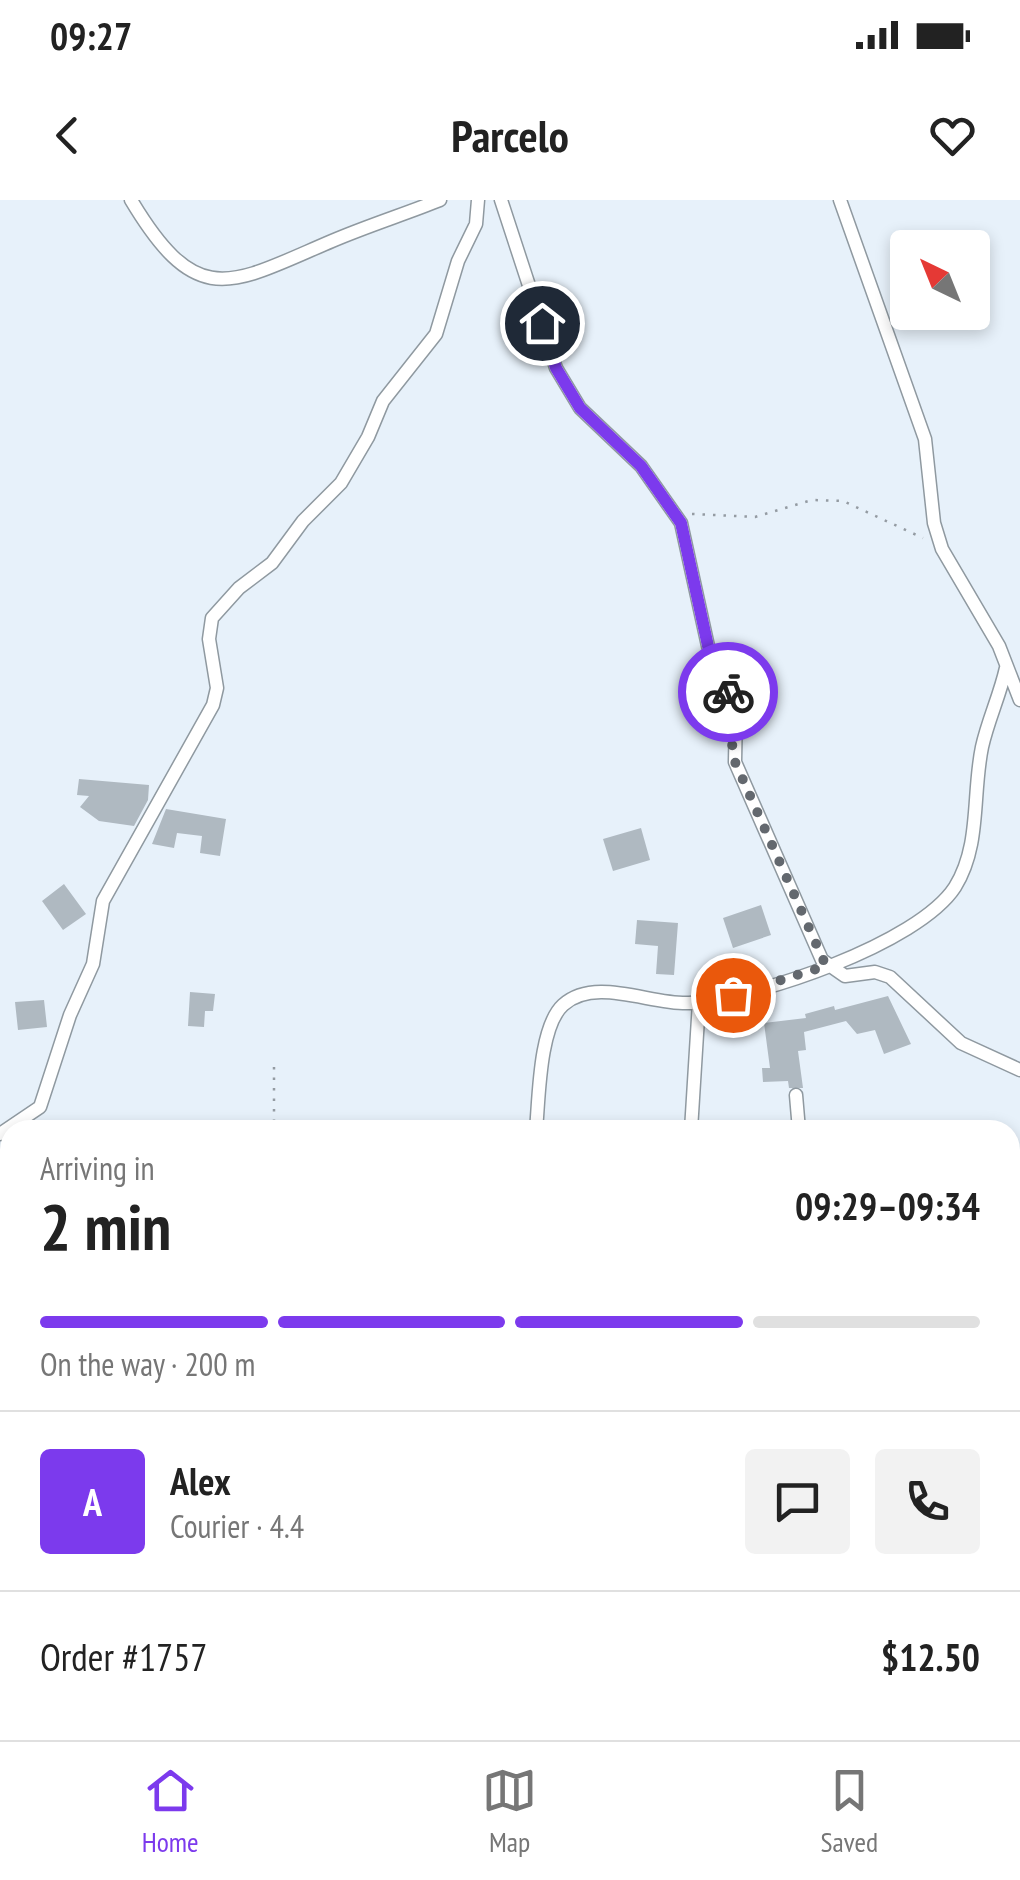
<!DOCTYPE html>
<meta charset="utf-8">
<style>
:root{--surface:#fff;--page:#f2f2f2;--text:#222;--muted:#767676;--line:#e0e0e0;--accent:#7c3aed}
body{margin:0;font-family:"PT Sans Narrow",sans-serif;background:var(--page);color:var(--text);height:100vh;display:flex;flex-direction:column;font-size:38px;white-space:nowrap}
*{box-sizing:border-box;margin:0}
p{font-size:32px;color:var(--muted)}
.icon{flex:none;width:55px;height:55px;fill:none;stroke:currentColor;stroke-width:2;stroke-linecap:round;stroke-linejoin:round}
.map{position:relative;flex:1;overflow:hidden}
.side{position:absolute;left:0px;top:920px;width:1020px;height:620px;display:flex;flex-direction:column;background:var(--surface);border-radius:30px 30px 0 0;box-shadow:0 5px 15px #0003}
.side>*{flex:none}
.needle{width:65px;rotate:317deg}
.fabs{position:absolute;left:890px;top:30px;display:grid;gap:20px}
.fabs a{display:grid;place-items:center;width:100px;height:100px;border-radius:10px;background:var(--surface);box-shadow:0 5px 15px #0003;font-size:50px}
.pin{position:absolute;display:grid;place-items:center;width:85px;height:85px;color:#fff;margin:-42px;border:5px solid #fff;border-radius:50%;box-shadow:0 2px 10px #0007}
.courier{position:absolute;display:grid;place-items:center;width:100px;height:100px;margin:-50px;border:8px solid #7c3aed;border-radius:50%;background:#fff;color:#222;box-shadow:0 2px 12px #0007}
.summary em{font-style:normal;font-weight:700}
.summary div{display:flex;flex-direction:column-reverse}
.summary{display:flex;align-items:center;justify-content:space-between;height:170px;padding:0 40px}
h1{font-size:65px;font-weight:700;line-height:75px}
.bar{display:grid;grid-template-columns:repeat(4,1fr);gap:15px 10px;align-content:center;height:120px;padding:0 40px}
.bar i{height:12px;border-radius:8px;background:var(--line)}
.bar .active{background:var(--accent)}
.bar p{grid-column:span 4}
.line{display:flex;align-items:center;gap:25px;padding:0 40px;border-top:2px solid var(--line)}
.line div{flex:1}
.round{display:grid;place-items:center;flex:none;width:105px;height:105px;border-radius:10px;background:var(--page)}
.status{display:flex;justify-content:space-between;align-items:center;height:70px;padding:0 50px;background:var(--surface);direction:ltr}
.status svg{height:28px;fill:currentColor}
header{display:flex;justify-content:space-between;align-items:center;height:130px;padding:0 40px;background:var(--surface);font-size:45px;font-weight:700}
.menu{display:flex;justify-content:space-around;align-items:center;height:140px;border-top:2px solid var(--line);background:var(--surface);font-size:28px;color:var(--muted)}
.menu a{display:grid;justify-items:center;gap:5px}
.menu .active{color:var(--accent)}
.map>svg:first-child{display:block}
.building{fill:#afb9c1}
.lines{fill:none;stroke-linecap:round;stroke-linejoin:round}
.minor-casing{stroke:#8f99a0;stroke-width:15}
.trunk-casing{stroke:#ac845b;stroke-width:25}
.path{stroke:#949ba2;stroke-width:2.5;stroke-dasharray:2.5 8;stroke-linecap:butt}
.minor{stroke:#fff;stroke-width:12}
.trunk{stroke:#fbc894;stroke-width:22}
.done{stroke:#63686e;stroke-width:10;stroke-dasharray:0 18}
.route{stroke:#7c3aed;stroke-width:12}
</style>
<div class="status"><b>09:27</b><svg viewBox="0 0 49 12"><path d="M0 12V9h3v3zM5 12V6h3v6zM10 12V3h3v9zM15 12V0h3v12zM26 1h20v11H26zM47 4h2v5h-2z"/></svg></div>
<header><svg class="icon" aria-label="back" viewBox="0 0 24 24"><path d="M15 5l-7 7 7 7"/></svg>Parcelo<svg class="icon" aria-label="heart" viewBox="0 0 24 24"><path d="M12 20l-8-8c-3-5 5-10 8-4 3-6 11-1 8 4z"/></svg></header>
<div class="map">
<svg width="1020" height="1540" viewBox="0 0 1020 1540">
<rect width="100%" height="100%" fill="#e7f1fa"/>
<path class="building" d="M79,579L149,585L148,600L134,626L99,621L80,607L89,596L77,595Z
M166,609L226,619L220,656L200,653L202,636L177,633L174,648L152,644Z
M641,628L650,660L613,671L603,639Z
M64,684L86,714L63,730L42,701Z
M761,705L771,735L733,748L723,718Z
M637,720L678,723L674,775L656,774L658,746L635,744Z
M190,792L215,794L213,811H205L204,827L188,826Z
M888,796L911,844L884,854L875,830L857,834L846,821L804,832L806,850L798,851L803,888H789L788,881L763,882L762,868H770L764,823L806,818L805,814L834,806L835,810Z
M44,800L47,827L18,830L15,802Z"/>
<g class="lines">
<g class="minor-casing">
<path id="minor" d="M131,0C198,112 231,84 332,41C367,26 405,14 440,0
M501,0L556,168L580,208L641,266L681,323L708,446L736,509L735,562L822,760L845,776L875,772L890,777L961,843L1020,870
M840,0L925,239L934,323L942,349L999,446L1020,500
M796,895L799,930
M536,930C539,899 539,827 563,805C595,776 651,805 689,803C755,799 918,744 955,687C981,645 972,595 982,547C988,520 1000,495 1006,468
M691,930L699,802
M0,934L40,907L70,815L93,764L103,701L213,505L217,488L209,439L212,418L239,388L272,363L303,321L341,283L368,237L383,201L436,134L458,61L476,24L478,0
M0,1070L10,1071
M1010,1301L1020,1307
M1010,1342L1020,1328
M1010,1351L1020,1367
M211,1530L213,1540
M316,1530L320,1540
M606,1530L609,1540
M656,1530L657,1540
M721,1540L728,1530
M931,1540L932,1530"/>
</g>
<g class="trunk-casing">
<path id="trunk" d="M1010,1012H1020
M0,1029H10"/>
</g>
<path class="path" d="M692,314L755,317L812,300L843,301L923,338
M274,867V930
M0,1327L10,1332
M139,1540L155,1533"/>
<use href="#minor" class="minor"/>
<use href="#trunk" class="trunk"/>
</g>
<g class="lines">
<path class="done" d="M728,492C740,517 727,537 735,562L826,766L733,795"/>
<path class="route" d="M542,123L556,168L580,208L641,266L681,323L708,446L728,492"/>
</g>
</svg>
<div class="fabs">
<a><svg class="needle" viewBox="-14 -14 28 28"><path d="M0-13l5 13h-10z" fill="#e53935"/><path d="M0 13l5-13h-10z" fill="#767676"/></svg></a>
</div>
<div class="pin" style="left:733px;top:795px;background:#ea580c"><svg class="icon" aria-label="bag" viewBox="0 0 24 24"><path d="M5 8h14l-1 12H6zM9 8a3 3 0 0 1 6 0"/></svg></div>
<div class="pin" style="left:542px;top:123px;background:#1f2937"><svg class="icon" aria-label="home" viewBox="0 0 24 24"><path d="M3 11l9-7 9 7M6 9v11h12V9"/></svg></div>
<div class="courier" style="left:728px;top:492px"><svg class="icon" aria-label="bike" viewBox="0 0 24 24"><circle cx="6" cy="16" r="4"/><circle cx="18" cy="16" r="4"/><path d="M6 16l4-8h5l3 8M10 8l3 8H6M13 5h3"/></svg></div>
<section class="side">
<div class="summary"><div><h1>2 min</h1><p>Arriving in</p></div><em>09:29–09:34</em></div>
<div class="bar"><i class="active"></i><i class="active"></i><i class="active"></i><i></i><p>On the way · 200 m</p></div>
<div class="line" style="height:180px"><b class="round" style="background:var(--accent);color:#fff">A</b><div><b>Alex</b><p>Courier · 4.4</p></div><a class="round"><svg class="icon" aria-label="chat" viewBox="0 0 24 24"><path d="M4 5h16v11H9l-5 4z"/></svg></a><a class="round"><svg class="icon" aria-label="phone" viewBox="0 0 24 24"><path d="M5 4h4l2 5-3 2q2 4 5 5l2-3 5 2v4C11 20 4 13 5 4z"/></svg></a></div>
<div class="line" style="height:130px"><div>Order #1757</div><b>$12.50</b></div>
</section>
</div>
<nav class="menu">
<a class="active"><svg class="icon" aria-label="home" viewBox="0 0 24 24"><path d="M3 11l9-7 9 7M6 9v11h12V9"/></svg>Home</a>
<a><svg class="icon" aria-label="map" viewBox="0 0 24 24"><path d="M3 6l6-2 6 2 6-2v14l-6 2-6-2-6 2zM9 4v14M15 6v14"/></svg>Map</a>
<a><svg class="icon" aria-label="saved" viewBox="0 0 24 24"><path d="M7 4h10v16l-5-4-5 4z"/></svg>Saved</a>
</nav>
